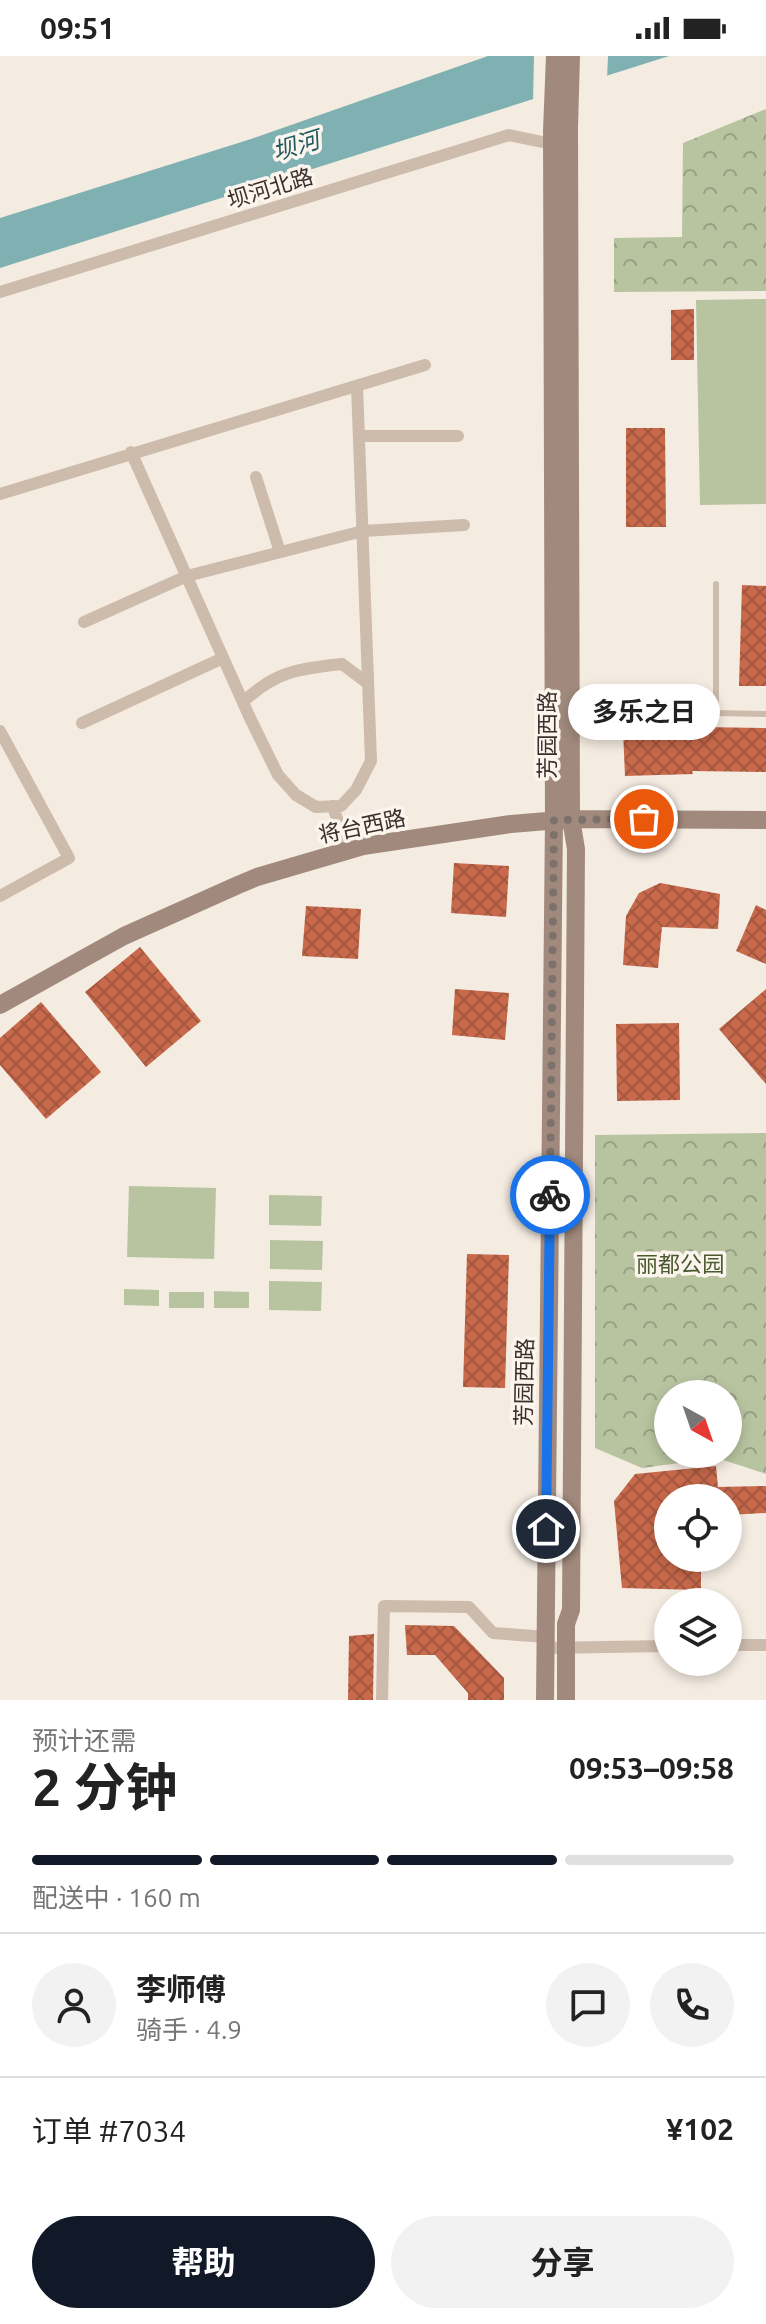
<!DOCTYPE html>
<html lang="zh">
<meta charset="utf-8">
<style>
:root{--surface:#fff;--page:#f2f2f2;--text:#222;--muted:#767676;--line:#e0e0e0;--accent:#111827}
body{margin:0;font-family:Ubuntu,"Noto Sans SC",sans-serif;background:var(--page);color:var(--text);height:100vh;display:flex;flex-direction:column;font-size:30px;white-space:nowrap}
*{box-sizing:border-box;margin:0}
p{font-size:26px;color:var(--muted)}
.icon{flex:none;width:44px;height:44px;fill:none;stroke:currentColor;stroke-width:2;stroke-linecap:round;stroke-linejoin:round}
.map{position:relative;height:1644px;overflow:hidden}
.side{display:flex;flex-direction:column;background:var(--surface);flex:1}
.side>*{flex:none}
.needle{width:52px;rotate:140deg}
.tools{position:absolute;left:654px;top:1324px;display:grid;gap:16px}
.tools a{display:grid;place-items:center;width:88px;height:88px;border-radius:50%;background:var(--surface);box-shadow:0 4px 12px #0003;font-size:40px}
.pin{position:absolute;display:grid;place-items:center;width:68px;height:68px;color:#fff;margin:-34px;border:4px solid #fff;border-radius:50%;box-shadow:0 2px 8px #0007}
.courier{position:absolute;display:grid;place-items:center;width:80px;height:80px;margin:-40px;border:6px solid #1a73e8;border-radius:50%;background:#fff;color:#222;box-shadow:0 2px 10px #0007}
.bubble{position:absolute;height:56px;border-radius:28px;background:var(--surface);box-shadow:0 4px 12px #0003;font-size:26px;font-weight:700;line-height:56px;text-align:center}
.head em{font-style:normal;font-weight:700}
.head div{display:flex;flex-direction:column-reverse}
.head{display:flex;align-items:center;justify-content:space-between;height:136px;padding:0 32px}
h1{font-size:52px;font-weight:700;line-height:60px}
.bar{display:grid;grid-template-columns:repeat(4,1fr);gap:12px 8px;align-content:center;height:96px;padding:0 32px}
.bar i{height:10px;border-radius:6px;background:var(--line)}
.bar .current{background:var(--accent)}
.bar p{grid-column:span 4}
.line{display:flex;align-items:center;gap:20px;padding:0 32px;border-top:2px solid var(--line)}
.line div{flex:1}
.round{display:grid;place-items:center;flex:none;width:84px;height:84px;border-radius:42px;background:var(--page)}
.button{display:flex;gap:16px;margin-top:auto;padding:16px 32px}
.button a{flex:1;height:92px;border-radius:48px;background:var(--accent);color:#fff;font-size:32px;font-weight:700;line-height:92px;text-align:center}
.button a+a{background:var(--page);color:var(--text)}
.status{display:flex;justify-content:space-between;align-items:center;height:56px;padding:0 40px;background:var(--surface);direction:ltr}
.status svg{height:22px;fill:currentColor}
.map>svg:first-child{display:block}
.grass{fill:#b8c4a0}
.park{fill:url(#park-crowns);fill-rule:evenodd}
.water{fill:#7fb0b2}
.pier{fill:#f4ebe1}
.building{fill:url(#building-cross-hatch)}
.lines{fill:none;stroke-linecap:round;stroke-linejoin:round}
.lane{stroke:#cdbbac;stroke-width:6}
.street{stroke:#cdbbac;stroke-width:12}
.secondary{stroke:#a18a7d;stroke-width:18}
.done{stroke:#7c716b;stroke-width:8;stroke-dasharray:0 14.4}
.route{stroke:#1a73e8;stroke-width:10}
.labels{text-anchor:middle;stroke-width:7;stroke-linejoin:round;paint-order:stroke}
.street-label{font-size:22px;fill:#3b302b;stroke:#fbf5ee}
.park-label{font-size:22px;fill:#4a5a2e;stroke:#fbf5ee}
.water-label{font-size:24px;font-style:italic;fill:#1f5a5e;stroke:#fbf5ee}
</style>
<div class="status"><b>09:51</b><svg viewBox="0 0 49 12"><path d="M0 12V9h3v3zM5 12V6h3v6zM10 12V3h3v9zM15 12V0h3v12zM26 1h20v11H26zM47 4h2v5h-2z"/></svg></div>
<div class="map">
<svg width="766" height="1644" viewBox="0 0 766 1644">
<defs>
<pattern id="park-crowns" width="20" height="18" patternUnits="userSpaceOnUse" patternTransform="scale(2)"><rect width="20" height="18" fill="#b8c4a0"/><path d="M2 6a3 3 0 1 1 6 0M12 15a3 3 0 1 1 6 0" fill="none" stroke="#97a083"/></pattern>
<pattern id="building-cross-hatch" width="8" height="8" patternUnits="userSpaceOnUse" patternTransform="scale(2)"><rect width="8" height="8" fill="#c8694b"/><path d="M0 0l8 8M0 8l8-8" fill="none" stroke="#a4573f"/></pattern>
</defs>
<rect width="100%" height="100%" fill="#f4ebe1"/>
<path class="grass" d="M766,243V448L700,449L696,244Z
M129,1130L216,1132L214,1203L127,1201Z
M269,1139L322,1140L321,1170L269,1169Z
M270,1184L323,1185L322,1214L270,1213Z
M269,1225L322,1226L321,1255L269,1254Z
M124,1233L159,1234V1250L124,1249Z
M214,1235L249,1236V1252H214Z
M169,1236H204V1252H169Z"/>
<path class="park" d="M766,53V235L614,236V182L682,181L683,87Z
M766,1077V1418L717,1402L642,1412L595,1392V1079ZM668,1338H728V1398H668Z"/>
<path class="water" d="M488,0H669L0,212V162L251,83Z"/>
<path class="pier" d="M534,0H608L607,24L533,47Z"/>
<path class="building" d="M694,253V304H671V254Z
M626,372H665L666,471H626Z
M742,529L766,530V630H739Z
M702,671L766,672V716L692,715L693,718L625,720L623,674Z
M454,807L509,810L506,861L451,857Z
M660,827L720,838L718,873L662,871L658,912L623,909L626,860L639,837Z
M756,849L766,854V908L736,895Z
M306,850L361,853L358,903L302,900Z
M140,891L201,965L146,1011L85,936Z
M455,933L509,937L505,984L452,979Z
M766,933V1028L719,973Z
M41,946L101,1016L46,1063L0,1009V982Z
M679,967L680,1044L617,1045L616,968Z
M467,1198L509,1199L505,1332L463,1331Z
M716,1410L718,1431L766,1430V1457L728,1459V1442H668V1502H701V1534L622,1532L614,1445L635,1418Z
M405,1569L454,1570L504,1622V1644H468V1637L435,1599H407Z
M374,1578L373,1644H348L349,1580Z"/>
<g class="lines">
<path class="lane" d="M716,528V657L766,658"/>
<path class="street" d="M0,236L509,79L552,88
M360,380H458
M131,396L250,662L278,719L296,739L316,751L341,750L356,734L371,705L357,330
M256,421L280,496
M0,438L425,309
M84,566L187,520L363,475L464,469
M243,646C276,615 298,613 342,608L366,626
M82,667L223,602
M0,675L69,802L0,840
M333,750L347,795
M728,1589H766
M545,1592L668,1590
M382,1644L384,1550L469,1551L493,1577L546,1581"/>
<path class="secondary" d="M0,949L124,880L238,829L257,821L363,790L511,768L571,763L766,764
M545,1644L554,764L552,75L555,0
M566,1644V1568L571,1554L576,793L571,763L569,72L571,0"/>
</g>
<g class="lines">
<path class="done" d="M550,1139L554,764L644,763"/>
<path class="route" d="M546,1473L550,1139"/>
</g>
<g class="labels">
<g class="street-label">
<text transform="translate(270 132) rotate(-17)" y="8">坝河北路</text>
<text transform="translate(547 679) rotate(-90)" y="8">芳园西路</text>
<text transform="translate(362 770) rotate(-12)" y="8">将台西路</text>
<text transform="translate(524 1326) rotate(-89)" y="8">芳园西路</text>
</g>
<g class="park-label">
<text x="680" y="1216">丽都公园</text>
</g>
<g class="water-label">
<text transform="translate(296 90) rotate(-17)" y="8">坝河</text>
</g>
</g>
</svg>
<div class="tools">
<a><svg class="needle" viewBox="-14 -14 28 28"><path d="M0-13l5 13h-10z" fill="#e53935"/><path d="M0 13l5-13h-10z" fill="#767676"/></svg></a>
<a><svg class="icon" aria-label="locate" viewBox="0 0 24 24"><circle cx="12" cy="12" r="6"/><path d="M12 2v4M12 18v4M2 12h4M18 12h4"/></svg></a>
<a><svg class="icon" aria-label="layers" viewBox="0 0 24 24"><path d="M12 4l9 5-9 5-9-5zM3 14l9 5 9-5"/></svg></a>
</div>
<div class="pin" style="left:644px;top:763px;background:#ea580c"><svg class="icon" aria-label="bag" viewBox="0 0 24 24"><path d="M5 8h14l-1 12H6zM9 8a3 3 0 0 1 6 0"/></svg></div>
<div class="pin" style="left:546px;top:1473px;background:#1f2937"><svg class="icon" aria-label="home" viewBox="0 0 24 24"><path d="M3 11l9-7 9 7M6 9v11h12V9"/></svg></div>
<div class="courier" style="left:550px;top:1139px"><svg class="icon" aria-label="bike" viewBox="0 0 24 24"><circle cx="6" cy="16" r="4"/><circle cx="18" cy="16" r="4"/><path d="M6 16l4-8h5l3 8M10 8l3 8H6M13 5h3"/></svg></div>
<div class="bubble" style="left:568px;top:628px;width:152px">多乐之日</div>
</div>
<section class="side">
<div class="head"><div><h1>2 分钟</h1><p>预计还需</p></div><em>09:53–09:58</em></div>
<div class="bar"><i class="current"></i><i class="current"></i><i class="current"></i><i></i><p>配送中 · 160 m</p></div>
<div class="line" style="height:144px"><a class="round"><svg class="icon" aria-label="person" viewBox="0 0 24 24"><circle cx="12" cy="8" r="4"/><path d="M4 21q1-7 8-7t8 7"/></svg></a><div><b>李师傅</b><p>骑手 · 4.9</p></div><a class="round"><svg class="icon" aria-label="chat" viewBox="0 0 24 24"><path d="M4 5h16v11H9l-5 4z"/></svg></a><a class="round"><svg class="icon" aria-label="phone" viewBox="0 0 24 24"><path d="M5 4h4l2 5-3 2q2 4 5 5l2-3 5 2v4C11 20 4 13 5 4z"/></svg></a></div>
<div class="line" style="height:104px"><div>订单 #7034</div><b>¥102</b></div>
<div class="button"><a>帮助</a><a>分享</a></div>
</section>
